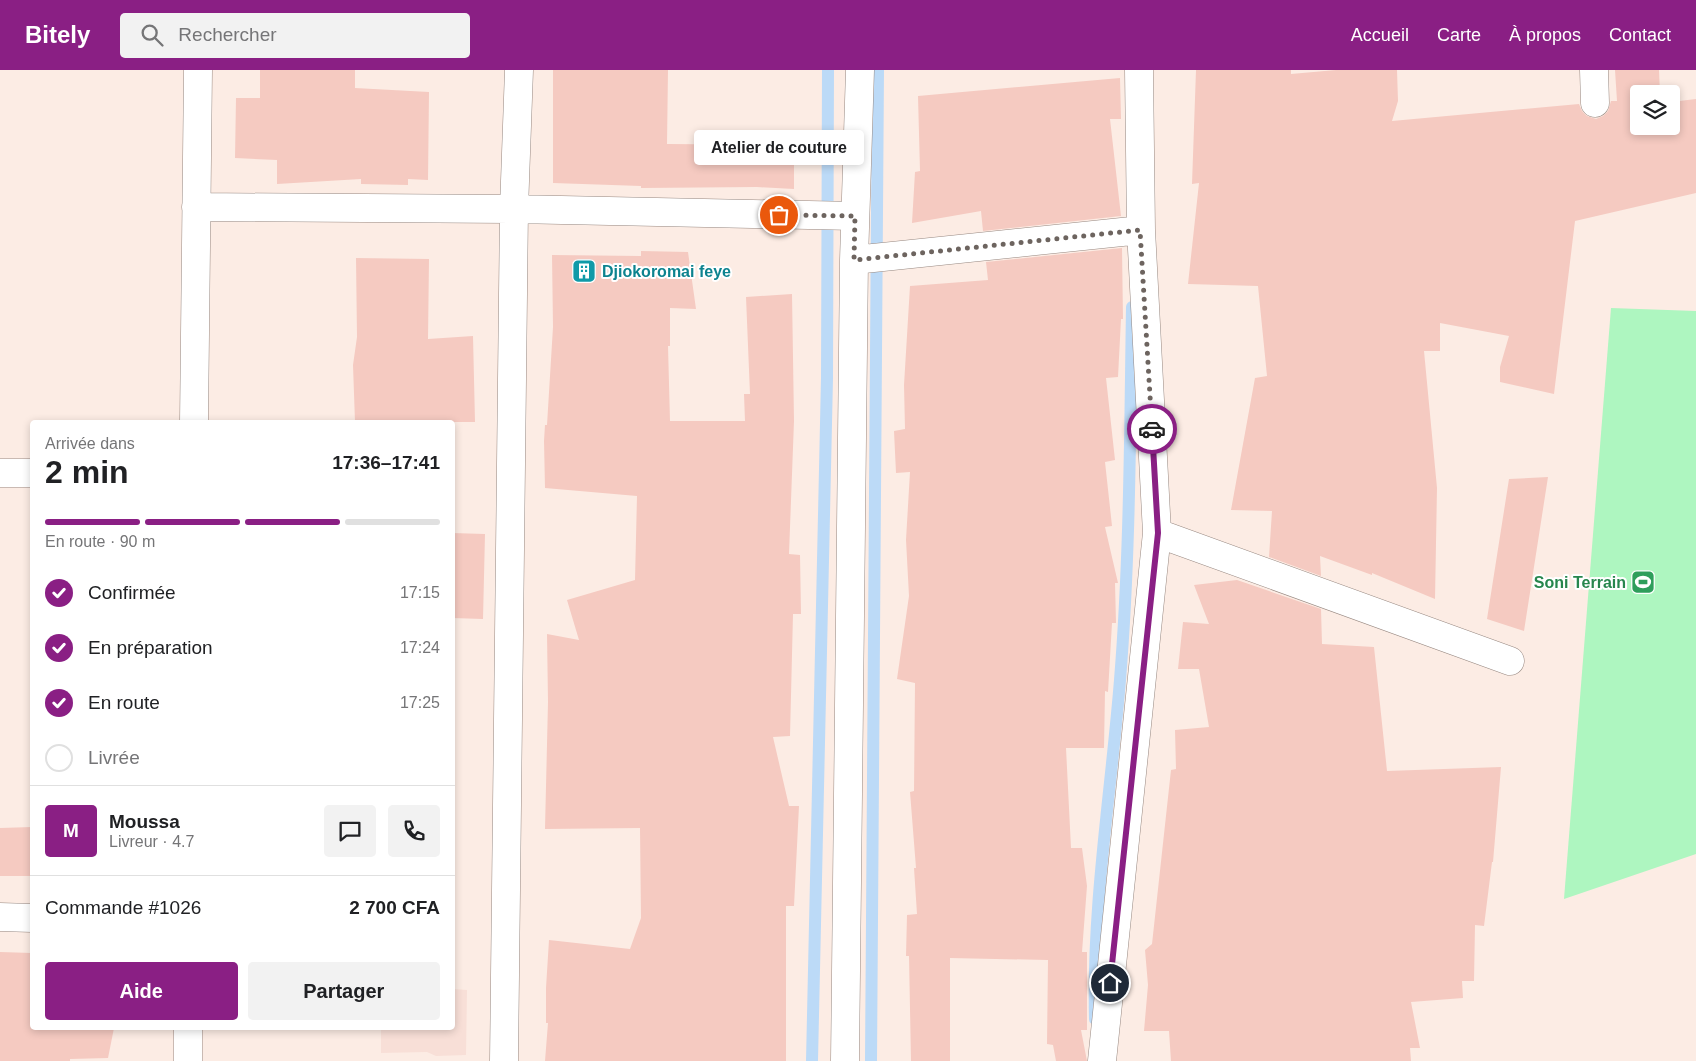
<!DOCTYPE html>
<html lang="fr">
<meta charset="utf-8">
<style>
:root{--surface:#fff;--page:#f2f2f2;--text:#202124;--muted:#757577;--line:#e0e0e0;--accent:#8a1f84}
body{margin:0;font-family:Helvetica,sans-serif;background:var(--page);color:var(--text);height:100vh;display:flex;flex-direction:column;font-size:19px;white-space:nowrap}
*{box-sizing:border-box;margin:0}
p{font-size:16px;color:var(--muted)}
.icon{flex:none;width:28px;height:28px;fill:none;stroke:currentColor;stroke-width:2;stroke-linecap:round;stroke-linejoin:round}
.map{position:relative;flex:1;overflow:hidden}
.side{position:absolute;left:30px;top:350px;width:425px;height:610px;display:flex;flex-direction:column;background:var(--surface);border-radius:5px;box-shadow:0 2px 8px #0003}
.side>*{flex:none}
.buttons{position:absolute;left:1630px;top:15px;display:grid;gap:10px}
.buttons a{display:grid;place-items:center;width:50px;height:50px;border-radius:5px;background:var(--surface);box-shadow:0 2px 8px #0003;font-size:25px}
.pin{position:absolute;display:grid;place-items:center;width:42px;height:42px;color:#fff;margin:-21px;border:2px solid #fff;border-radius:50%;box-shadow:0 1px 5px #0007}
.courier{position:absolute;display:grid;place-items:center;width:50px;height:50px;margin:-25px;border:4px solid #8a1f84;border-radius:50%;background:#fff;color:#222;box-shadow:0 1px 6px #0007}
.bubble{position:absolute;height:35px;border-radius:5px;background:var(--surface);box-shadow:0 2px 8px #0003;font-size:16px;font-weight:700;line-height:35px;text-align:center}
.headline em{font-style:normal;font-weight:700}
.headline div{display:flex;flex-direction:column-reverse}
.headline{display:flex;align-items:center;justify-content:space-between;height:85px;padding:0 15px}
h1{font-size:32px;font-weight:700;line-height:38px}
.bar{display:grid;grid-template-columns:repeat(4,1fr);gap:8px 5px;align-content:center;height:60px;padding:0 15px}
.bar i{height:6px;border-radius:4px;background:var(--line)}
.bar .active{background:var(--accent)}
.bar p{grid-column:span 4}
.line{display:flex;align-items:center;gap:12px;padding:0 15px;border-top:1px solid var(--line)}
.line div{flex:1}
.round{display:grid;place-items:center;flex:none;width:52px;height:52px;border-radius:5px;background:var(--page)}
ol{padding:0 15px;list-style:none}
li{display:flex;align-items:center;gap:15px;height:55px}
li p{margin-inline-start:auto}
li .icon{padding:5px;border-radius:50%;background:var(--accent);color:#fff;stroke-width:4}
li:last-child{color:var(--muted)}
li i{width:28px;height:28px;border:2px solid var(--line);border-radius:50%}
.action{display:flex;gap:10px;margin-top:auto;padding:10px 15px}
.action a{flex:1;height:58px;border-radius:5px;background:var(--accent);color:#fff;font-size:20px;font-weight:700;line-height:58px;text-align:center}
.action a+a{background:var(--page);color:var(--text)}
header{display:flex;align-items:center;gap:30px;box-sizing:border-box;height:70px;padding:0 25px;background:var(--accent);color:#fff}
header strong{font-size:24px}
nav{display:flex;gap:28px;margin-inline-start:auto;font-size:18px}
.search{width:350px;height:45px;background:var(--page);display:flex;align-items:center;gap:12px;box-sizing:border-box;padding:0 18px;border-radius:5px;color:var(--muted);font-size:19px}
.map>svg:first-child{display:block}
.education{fill:#f8dfd7}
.green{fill:#aef6c0}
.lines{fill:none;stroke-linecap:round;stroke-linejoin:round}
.stream{stroke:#bcdaf7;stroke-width:12}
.building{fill:#f5cac1}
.minor-casing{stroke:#978881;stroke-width:29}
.minor{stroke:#fff;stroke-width:28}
.done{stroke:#6d645f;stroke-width:5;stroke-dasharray:0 9}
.route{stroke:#8a1f84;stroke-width:6}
.labels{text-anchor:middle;stroke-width:4;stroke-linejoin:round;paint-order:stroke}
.culture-label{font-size:16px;font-weight:bold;fill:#0d838f;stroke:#fff;text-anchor:start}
.leisure-label{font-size:16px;font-weight:bold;fill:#27864d;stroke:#fff;text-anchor:end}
</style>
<header>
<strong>Bitely</strong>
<div class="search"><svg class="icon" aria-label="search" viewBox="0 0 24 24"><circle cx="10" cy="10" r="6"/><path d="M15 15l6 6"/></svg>Rechercher</div>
<nav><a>Accueil</a><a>Carte</a><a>À propos</a><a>Contact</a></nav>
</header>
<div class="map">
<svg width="1696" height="991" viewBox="0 0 1696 991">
<rect width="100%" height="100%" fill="#fcece4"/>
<path class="education" d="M453,919L467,920L466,985L436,986L427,982L381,983V958H452Z"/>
<path class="green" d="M1611,238L1696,241V784L1564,829Z"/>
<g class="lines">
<path class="stream" d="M1095,949C1092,836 1111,723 1120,610C1130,486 1130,362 1132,237
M812,991L827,308L828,0
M871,991L878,0"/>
</g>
<path class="building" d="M260,0H355V18L429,22L428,110L408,109V115L361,114V109L277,114V90L235,88L236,28H260Z
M553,0H668L667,74L794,75V119L757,117L641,118V116L553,113Z
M1196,0H1291V4L1336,0H1397L1398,31L1392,51L1579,34L1582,41L1587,46L1596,49L1603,46L1608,41L1611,31H1617L1615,0H1659L1660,24H1639V56H1671V32L1696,29V123L1575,151L1554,324L1500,312V297L1509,266L1440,253V281H1424L1437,418L1435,529L1372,503V505L1320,486L1321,506L1269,487L1272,441L1231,440L1255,308L1267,306L1258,216L1188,214L1199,113L1192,114Z
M1120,8L1121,49H1110L1121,146L983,161L981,141L912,153L915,102L920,101L918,26Z
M1122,178L1123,249H1121L1118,307L1106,308L1115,390L1105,392L1112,456L1105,457L1118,513H1115L1116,553H1112L1108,622L1105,621L1104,678H1066L1071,778H1082L1087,816L1082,882H1087V960H1081L1087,991H1056L1053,975L1047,974L1048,890L950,888V991H911L909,886H906L907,845L917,844L914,798H916L910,722L914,721L915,613L897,609L909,526L906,470L910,402L896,403L894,361L905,359L904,315L910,216L988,210L986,192Z
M641,181L688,182L696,239L670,238V276H668L670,351H745L744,324H750L746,227L792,224L794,351L789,484L800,485L801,544H793L790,666L773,667L789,736H799L794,836H786V991H545L548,953H546V918L549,870L630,879L641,848L640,758L545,759L548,632L547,564L579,570L567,530L635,510L637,426L545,418L544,371L545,355H547L553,257L552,185L641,186Z
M356,188L429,189L428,269L473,266L475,352H355L353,295L357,267Z
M1548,407L1524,561L1487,549L1509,409Z
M452,463L485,464L483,549L452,548Z
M1237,510L1321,539L1322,574L1374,577L1387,701L1501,697L1493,792H1492L1484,856L1475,855L1474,911H1462L1463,928L1411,932L1420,978H1410L1411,991H1171L1169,961H1144L1148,915L1145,880L1152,874L1171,700L1176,699L1175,660L1209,657L1199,599H1178L1183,552L1209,554L1194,515Z
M32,757V806H0V758Z
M0,882L32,883V958H114L108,988L70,989V991H0Z"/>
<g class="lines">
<g class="minor-casing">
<path id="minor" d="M1139,0L1141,160L1157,463
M1594,0L1595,33
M196,137L514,139L855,146
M854,190L1141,160
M194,352L198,0
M0,403H32
M0,847L32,848
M188,991V958
M504,991L514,139L519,0
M845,991L854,190L860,0
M1102,991L1157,463L1510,591"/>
</g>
<use href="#minor" class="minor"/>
</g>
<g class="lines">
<path class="done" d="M779,145L855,146L854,190L1140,160L1152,359"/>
<path class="route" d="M1110,913L1158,463L1152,359"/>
</g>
<defs>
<g id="building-square" transform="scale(1.25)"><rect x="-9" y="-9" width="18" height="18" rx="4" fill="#0f9aa8" stroke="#fff"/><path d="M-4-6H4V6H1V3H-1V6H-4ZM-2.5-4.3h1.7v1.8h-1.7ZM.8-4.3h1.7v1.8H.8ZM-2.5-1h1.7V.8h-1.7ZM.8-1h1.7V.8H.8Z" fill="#fff"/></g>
<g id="stadium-square" transform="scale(1.25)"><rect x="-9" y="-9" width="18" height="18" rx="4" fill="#2e9e5b" stroke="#fff"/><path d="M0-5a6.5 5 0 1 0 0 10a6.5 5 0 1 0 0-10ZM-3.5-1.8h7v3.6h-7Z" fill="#fff"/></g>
</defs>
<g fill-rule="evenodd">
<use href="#building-square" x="584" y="201"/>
<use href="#stadium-square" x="1643" y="512"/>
</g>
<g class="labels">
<g class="culture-label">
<text x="602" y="207">Djiokoromai feye</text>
</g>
<g class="leisure-label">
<text x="1626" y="518">Soni Terrain</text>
</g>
</g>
</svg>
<div class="buttons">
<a><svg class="icon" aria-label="layers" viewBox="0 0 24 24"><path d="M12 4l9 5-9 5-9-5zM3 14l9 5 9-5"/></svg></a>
</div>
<div class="pin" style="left:779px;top:145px;background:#ea580c"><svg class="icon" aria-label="bag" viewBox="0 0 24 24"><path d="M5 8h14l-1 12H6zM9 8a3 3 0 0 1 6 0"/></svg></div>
<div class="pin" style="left:1110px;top:913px;background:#1f2937"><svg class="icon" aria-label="home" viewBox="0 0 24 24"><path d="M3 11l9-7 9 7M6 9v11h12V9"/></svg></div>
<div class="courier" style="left:1152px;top:359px"><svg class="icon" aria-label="car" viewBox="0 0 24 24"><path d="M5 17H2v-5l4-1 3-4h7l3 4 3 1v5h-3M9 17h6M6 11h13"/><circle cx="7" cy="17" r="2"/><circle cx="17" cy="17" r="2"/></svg></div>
<div class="bubble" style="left:694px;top:60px;width:170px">Atelier de couture</div>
<section class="side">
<div class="headline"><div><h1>2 min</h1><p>Arrivée dans</p></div><em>17:36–17:41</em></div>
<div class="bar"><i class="active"></i><i class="active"></i><i class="active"></i><i></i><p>En route · 90 m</p></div>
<ol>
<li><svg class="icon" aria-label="check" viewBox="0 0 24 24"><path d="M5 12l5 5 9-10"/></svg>Confirmée<p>17:15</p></li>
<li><svg class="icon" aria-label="check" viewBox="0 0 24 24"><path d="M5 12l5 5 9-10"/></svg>En préparation<p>17:24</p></li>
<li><svg class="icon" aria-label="check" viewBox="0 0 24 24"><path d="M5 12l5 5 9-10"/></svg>En route<p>17:25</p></li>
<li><i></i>Livrée</li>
</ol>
<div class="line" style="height:90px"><b class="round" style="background:var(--accent);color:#fff">M</b><div><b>Moussa</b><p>Livreur · 4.7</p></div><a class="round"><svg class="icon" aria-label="chat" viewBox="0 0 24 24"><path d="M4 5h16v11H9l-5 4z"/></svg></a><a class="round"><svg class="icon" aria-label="phone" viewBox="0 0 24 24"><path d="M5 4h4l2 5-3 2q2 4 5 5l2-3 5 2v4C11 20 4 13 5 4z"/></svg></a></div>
<div class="line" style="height:65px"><div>Commande #1026</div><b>2 700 CFA</b></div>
<div class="action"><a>Aide</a><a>Partager</a></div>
</section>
</div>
